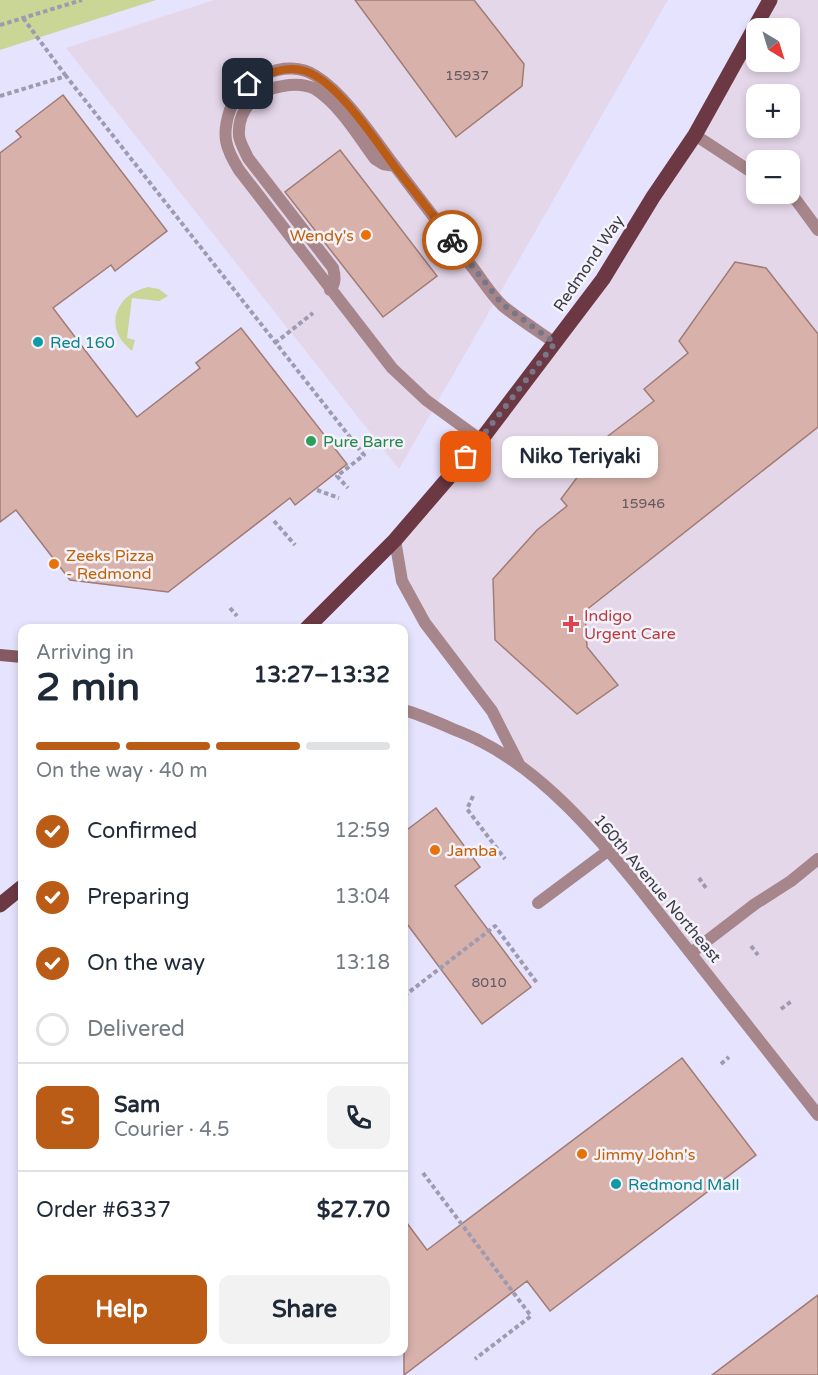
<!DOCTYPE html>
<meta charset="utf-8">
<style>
:root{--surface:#fff;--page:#f2f2f3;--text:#1f2937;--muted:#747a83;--line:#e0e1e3;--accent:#bb5c16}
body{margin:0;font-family:"Varela Round",sans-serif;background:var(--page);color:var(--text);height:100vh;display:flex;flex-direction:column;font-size:22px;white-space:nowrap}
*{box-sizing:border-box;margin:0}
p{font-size:20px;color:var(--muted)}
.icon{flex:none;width:33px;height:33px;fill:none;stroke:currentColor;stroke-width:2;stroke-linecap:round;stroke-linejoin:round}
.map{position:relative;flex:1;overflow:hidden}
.details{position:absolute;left:18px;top:624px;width:390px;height:732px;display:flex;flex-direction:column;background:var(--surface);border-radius:12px;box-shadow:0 3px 9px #0003}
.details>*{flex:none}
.needle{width:39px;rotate:142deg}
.buttons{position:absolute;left:746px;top:18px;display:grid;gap:12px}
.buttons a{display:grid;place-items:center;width:54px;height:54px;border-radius:12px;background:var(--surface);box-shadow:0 3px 9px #0003;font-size:30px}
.pin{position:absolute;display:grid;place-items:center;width:51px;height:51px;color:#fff;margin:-26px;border-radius:12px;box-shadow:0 3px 9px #0006}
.courier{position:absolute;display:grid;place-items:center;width:60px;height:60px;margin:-30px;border:4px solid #bb5c16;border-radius:50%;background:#fff;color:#222;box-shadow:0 2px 8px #0007}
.bubble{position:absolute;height:42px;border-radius:12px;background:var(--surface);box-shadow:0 3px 9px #0003;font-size:20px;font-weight:700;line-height:42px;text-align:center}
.overview em{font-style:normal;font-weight:700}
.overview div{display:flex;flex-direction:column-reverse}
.overview{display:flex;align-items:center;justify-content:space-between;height:102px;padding:0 18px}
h1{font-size:39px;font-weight:700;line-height:45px}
.bar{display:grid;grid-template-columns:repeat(4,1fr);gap:9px 6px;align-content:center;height:72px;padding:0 18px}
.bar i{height:8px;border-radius:4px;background:var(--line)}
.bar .on{background:var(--accent)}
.bar p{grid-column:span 4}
.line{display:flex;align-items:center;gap:15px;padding:0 18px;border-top:2px solid var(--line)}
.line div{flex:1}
.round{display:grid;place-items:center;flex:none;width:63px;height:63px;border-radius:12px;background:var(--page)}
ol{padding:0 18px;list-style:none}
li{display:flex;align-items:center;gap:18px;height:66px}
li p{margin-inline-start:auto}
li .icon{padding:6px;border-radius:50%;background:var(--accent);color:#fff;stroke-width:4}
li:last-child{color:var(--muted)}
li i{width:33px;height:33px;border:3px solid var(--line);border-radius:50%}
.button{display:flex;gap:12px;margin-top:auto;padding:12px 18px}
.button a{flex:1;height:69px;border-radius:12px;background:var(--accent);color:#fff;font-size:24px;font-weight:700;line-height:69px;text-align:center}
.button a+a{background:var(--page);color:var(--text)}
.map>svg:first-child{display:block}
.commercial{fill:#e5d7ea;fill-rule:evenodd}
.green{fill:#cad696}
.building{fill:#d8b1ab;stroke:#a07c76;stroke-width:1.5}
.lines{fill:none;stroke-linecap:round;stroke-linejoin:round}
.path{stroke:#9e9bb0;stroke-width:4;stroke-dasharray:4.5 3;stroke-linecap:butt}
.service{stroke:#a6868b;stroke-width:12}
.tertiary{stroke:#a6868b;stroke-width:12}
.secondary{stroke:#855961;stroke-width:12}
.primary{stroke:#6c3843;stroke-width:15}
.done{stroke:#787688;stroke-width:6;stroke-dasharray:0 10.8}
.route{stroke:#bb5c16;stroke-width:8}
.food-dot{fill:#e8710a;stroke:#f3f3f9;stroke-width:2}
.culture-dot{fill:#0f9aa8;stroke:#f3f3f9;stroke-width:2}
.leisure-dot{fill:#2e9e5b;stroke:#f3f3f9;stroke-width:2}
.health-dot{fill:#e0444e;stroke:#f3f3f9;stroke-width:2}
.labels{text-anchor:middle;stroke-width:5;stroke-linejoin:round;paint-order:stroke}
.number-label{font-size:14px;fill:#645861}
.food-label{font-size:16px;fill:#c56008;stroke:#f3f3f9;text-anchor:start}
.street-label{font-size:16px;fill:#3d3b48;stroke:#f3f3f9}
.culture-label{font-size:16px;fill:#0d838f;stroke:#f3f3f9;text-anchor:start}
.leisure-label{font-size:16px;fill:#27864d;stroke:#f3f3f9;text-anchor:start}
.health-label{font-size:16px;fill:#be3a42;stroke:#f3f3f9;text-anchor:start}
</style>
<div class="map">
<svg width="818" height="1375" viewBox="0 0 818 1375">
<rect width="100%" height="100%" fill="#e6e3fe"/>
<path class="commercial" d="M214,0H668L399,469L66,48Z
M770,0H818V1116L637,885L521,767L402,581L395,540L603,279ZM756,28H789V62H756ZM756,94H789V128H756ZM756,160H789V194H756Z"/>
<path class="green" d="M0,0H156L0,50Z
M148,287L159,289L168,296L159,301L132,298L127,338L135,340L132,351C103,329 114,295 148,287Z"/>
<path class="building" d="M355,0H474L524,64L522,86L456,137Z
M63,95L167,231L115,271L111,265L53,308L94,362L137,417L200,368L196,363L241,328L347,464L295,505L290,498L168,592L70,580L16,510L0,522V153L21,137L16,131Z
M340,150L437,276L383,317L285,192Z
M735,262L766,268L818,334V427L585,611L587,647L618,685L577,714L495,640L493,579L537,530L567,506L561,499L608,436L654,401L644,389L688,353L679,341Z
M436,808L480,867L455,886L531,987L482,1024L404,920V832Z
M682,1058L756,1155L550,1311L527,1281L404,1375V1219L427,1250Z
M818,1295V1375H712Z"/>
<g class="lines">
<path class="path" d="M23,18L66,76
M0,25L82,0
M0,96L66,76L364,455L337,476L348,488
M275,343L313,313
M317,490L339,498
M274,521L295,545
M230,608L237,616
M193,628V625
M473,796L467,809L505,859
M699,878L706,888
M751,946L758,955
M404,996L495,926L537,983
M781,1009L793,1000
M721,1064L729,1057
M423,1173L531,1316L475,1359"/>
<path class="service" d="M695,135L756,175
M785,194L796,200L818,230
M330,290C336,283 335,276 333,268L248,158C245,151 240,143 239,136C237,109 258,89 283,86C294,84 305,84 315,89C340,105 358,136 375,159L383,164L395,166
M481,440L426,400L392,368L239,170C226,149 221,136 230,110C241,79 286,56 316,76C345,94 373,137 394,165C419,198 444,230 469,263C480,276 490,294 503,306C519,319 538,331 555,343
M538,903L609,850
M691,953L755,904L791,881L818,859"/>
<path class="tertiary" d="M395,540L402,581L425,623L492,711L520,766
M404,710C418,714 432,720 446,726C457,731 469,735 480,741C542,772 594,832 637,885L818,1115"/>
<path class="secondary" d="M0,655L22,657"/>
<path class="primary" d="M307,628L395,540L481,440L603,279L653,197L695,135L770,0
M0,905L22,887"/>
</g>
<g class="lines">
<path class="done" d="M452,240L502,304L555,343L466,457"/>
<path class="route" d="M248,84C265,74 285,65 305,71C337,81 375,140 395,167C414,191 433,215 452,240"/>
</g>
<g class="food-dot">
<circle cx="366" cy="235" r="6"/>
<circle cx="54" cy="564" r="6"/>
<circle cx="435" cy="850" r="6"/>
<circle cx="582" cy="1154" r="6"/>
</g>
<g class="culture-dot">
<circle cx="38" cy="342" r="6"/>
<circle cx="616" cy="1184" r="6"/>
</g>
<circle class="leisure-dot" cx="311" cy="441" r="6"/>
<path class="health-dot" d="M568 615h6v6h6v6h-6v6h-6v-6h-6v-6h6z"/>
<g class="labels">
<g class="number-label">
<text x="467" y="80">15937</text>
<text x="643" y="508">15946</text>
<text x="489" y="987">8010</text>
</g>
<g class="food-label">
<text x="354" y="241" text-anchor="end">Wendy's</text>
<text x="66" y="561">Zeeks Pizza<tspan x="66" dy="18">- Redmond</tspan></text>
<text x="447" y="856">Jamba</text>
<text x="594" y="1160">Jimmy John's</text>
</g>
<g class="street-label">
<text transform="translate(588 263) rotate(-56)" y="6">Redmond Way</text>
<text transform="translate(658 888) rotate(50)" y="6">160th Avenue Northeast</text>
</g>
<g class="culture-label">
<text x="50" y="348">Red 160</text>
<text x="628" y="1190">Redmond Mall</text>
</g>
<g class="leisure-label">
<text x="323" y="447">Pure Barre</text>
</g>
<g class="health-label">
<text x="584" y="621">Indigo<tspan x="584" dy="18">Urgent Care</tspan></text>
</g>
</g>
</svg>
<div class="buttons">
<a><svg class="needle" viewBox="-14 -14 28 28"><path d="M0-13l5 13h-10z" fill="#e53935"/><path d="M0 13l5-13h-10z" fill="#747a83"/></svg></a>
<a>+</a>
<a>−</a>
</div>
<div class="pin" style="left:466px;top:457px;background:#ea580c"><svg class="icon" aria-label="bag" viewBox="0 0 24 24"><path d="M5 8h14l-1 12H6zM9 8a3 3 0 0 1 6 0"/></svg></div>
<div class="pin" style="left:248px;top:84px;background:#1f2937"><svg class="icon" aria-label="home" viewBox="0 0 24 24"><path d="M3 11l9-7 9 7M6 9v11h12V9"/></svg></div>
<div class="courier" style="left:452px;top:240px"><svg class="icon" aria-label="bike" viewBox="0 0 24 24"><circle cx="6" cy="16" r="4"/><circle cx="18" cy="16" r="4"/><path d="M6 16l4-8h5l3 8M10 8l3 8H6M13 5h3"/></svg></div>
<div class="bubble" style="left:502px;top:436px;width:156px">Niko Teriyaki</div>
<section class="details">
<div class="overview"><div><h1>2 min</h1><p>Arriving in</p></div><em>13:27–13:32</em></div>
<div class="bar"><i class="on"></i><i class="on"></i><i class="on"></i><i></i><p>On the way · 40 m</p></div>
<ol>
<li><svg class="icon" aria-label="check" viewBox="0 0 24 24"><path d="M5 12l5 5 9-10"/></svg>Confirmed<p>12:59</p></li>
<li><svg class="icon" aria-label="check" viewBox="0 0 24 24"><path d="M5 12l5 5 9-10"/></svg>Preparing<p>13:04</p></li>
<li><svg class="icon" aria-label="check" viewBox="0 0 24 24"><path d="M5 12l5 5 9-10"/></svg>On the way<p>13:18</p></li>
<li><i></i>Delivered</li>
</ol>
<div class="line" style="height:108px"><b class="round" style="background:var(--accent);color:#fff">S</b><div><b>Sam</b><p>Courier · 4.5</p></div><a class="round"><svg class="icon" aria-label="phone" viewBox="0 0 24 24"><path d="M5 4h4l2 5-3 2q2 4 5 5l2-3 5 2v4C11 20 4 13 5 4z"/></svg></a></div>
<div class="line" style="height:78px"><div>Order #6337</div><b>$27.70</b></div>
<div class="button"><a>Help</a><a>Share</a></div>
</section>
</div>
